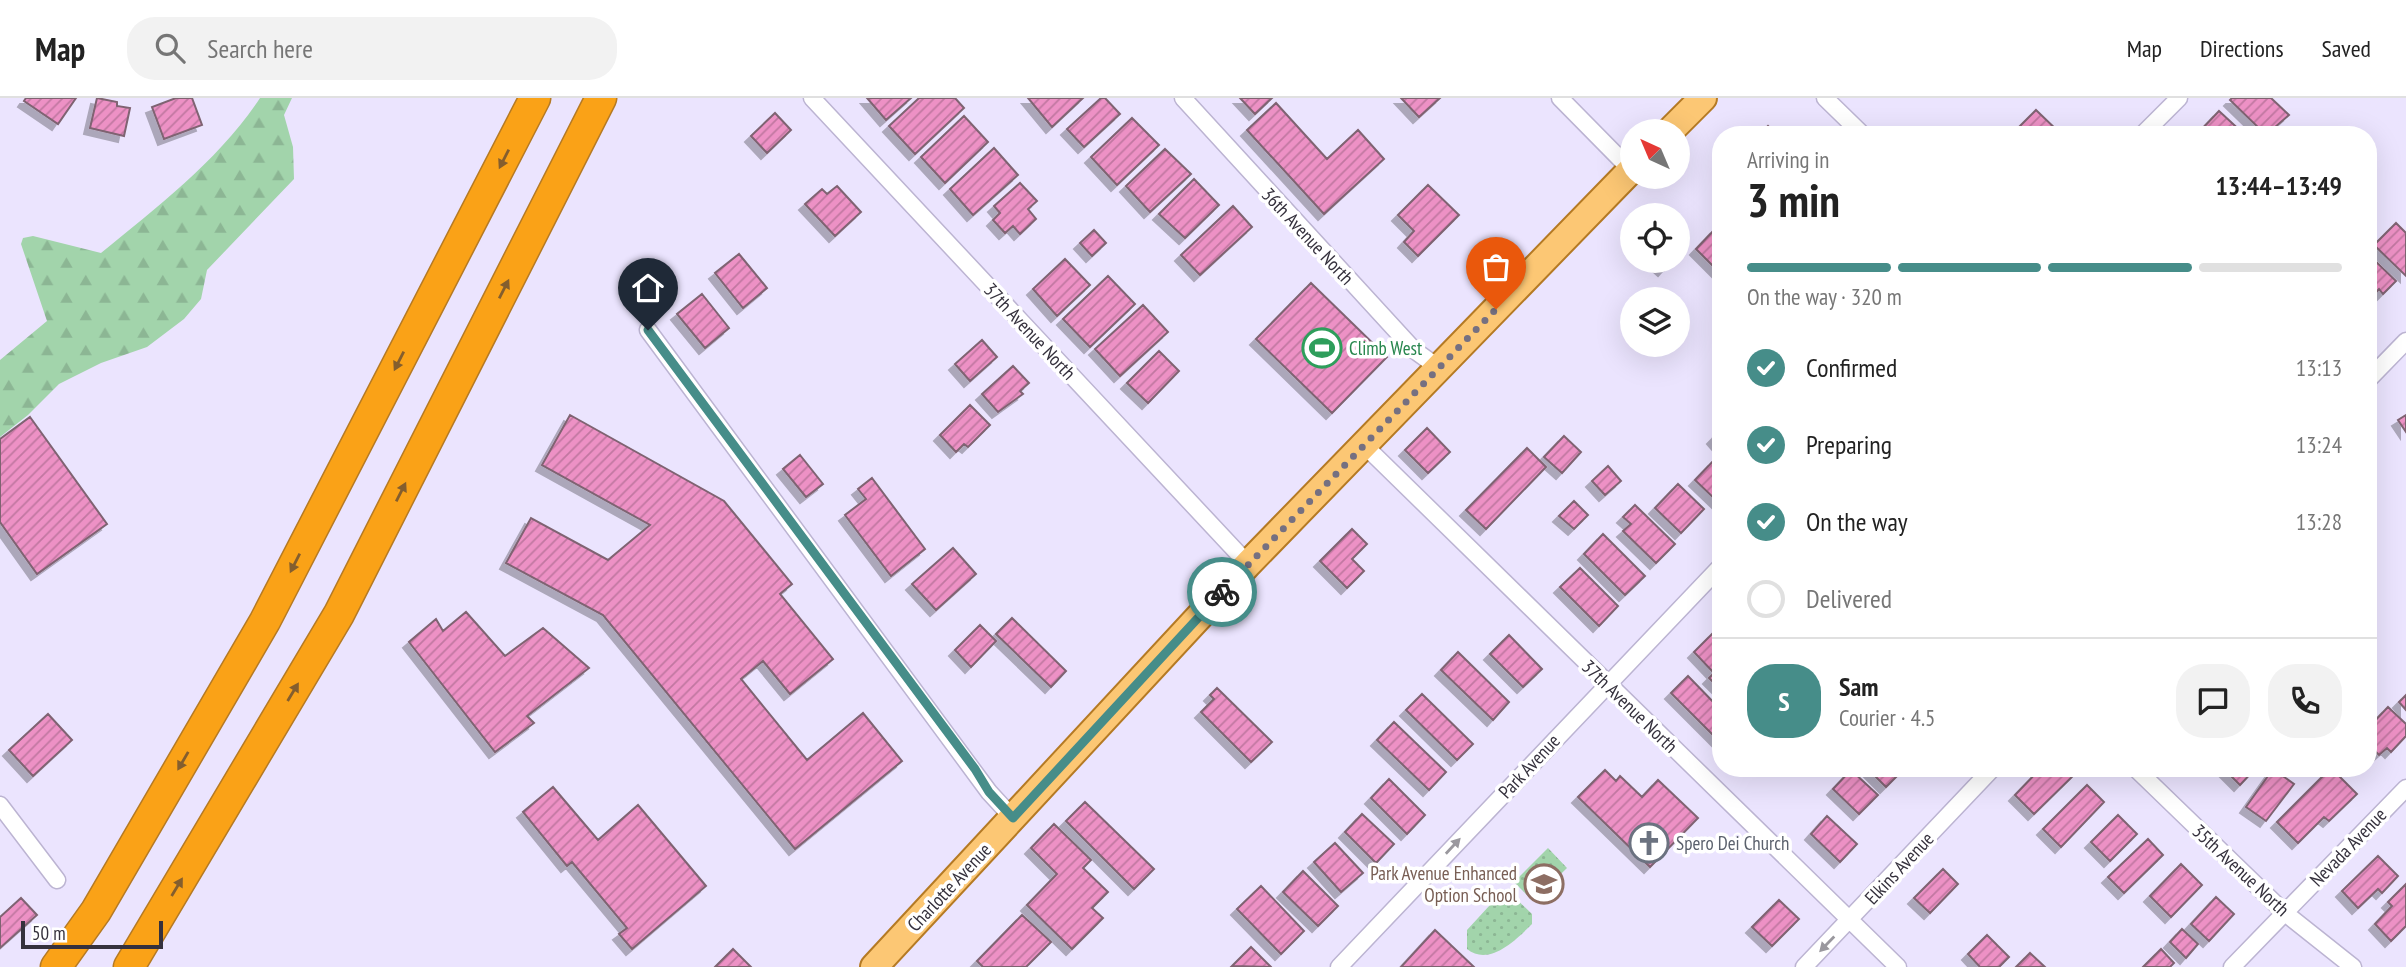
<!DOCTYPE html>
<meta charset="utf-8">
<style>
:root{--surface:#fff;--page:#f2f2f2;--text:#222;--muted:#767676;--line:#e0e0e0;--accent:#468d89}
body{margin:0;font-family:"PT Sans Narrow",sans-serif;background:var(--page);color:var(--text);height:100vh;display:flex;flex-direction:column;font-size:26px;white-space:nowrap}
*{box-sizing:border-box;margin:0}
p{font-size:23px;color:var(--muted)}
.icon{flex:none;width:38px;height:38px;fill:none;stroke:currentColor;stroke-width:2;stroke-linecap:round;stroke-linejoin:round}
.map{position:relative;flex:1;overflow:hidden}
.side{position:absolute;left:1712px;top:28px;width:665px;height:651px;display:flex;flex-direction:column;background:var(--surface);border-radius:28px;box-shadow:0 7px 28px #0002}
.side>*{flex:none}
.needle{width:46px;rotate:316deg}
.fabs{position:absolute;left:1620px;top:21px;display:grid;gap:14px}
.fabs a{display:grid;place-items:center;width:70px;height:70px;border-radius:50%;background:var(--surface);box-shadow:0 7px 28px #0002;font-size:35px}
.scale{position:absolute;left:21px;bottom:18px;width:142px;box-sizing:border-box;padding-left:7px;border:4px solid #35313d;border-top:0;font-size:19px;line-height:24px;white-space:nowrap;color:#35313d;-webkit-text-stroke:5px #fff;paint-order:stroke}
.pin{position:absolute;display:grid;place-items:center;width:60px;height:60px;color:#fff;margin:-72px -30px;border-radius:50% 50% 50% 0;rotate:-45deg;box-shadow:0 0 7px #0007}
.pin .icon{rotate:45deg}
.courier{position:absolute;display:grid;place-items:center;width:70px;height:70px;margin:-35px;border:5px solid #468d89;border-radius:50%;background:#fff;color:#222;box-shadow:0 2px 9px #0007}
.overview em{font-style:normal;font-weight:600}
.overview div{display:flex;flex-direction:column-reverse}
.overview{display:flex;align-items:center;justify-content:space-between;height:119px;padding:0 35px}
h1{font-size:46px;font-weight:600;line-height:52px}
.bar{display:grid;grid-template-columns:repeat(4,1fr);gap:10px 7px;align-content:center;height:84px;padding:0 35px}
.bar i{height:9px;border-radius:5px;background:var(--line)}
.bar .current{background:var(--accent)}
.bar p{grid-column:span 4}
.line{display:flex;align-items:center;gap:18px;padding:0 35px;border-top:2px solid var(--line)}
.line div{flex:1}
.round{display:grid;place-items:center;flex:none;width:74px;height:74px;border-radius:28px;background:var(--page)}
ol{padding:0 35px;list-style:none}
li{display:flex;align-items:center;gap:21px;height:77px}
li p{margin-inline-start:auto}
li .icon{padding:7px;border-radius:50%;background:var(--accent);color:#fff;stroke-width:4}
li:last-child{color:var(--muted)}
li i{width:38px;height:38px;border:4px solid var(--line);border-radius:50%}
header{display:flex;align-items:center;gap:42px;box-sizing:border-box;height:98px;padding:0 35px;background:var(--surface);border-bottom:2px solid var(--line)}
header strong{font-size:33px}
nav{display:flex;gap:38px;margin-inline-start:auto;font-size:24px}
.search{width:490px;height:63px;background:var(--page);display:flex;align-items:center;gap:18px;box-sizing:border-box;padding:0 24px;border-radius:28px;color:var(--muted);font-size:26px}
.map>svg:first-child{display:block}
.green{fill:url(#green-dots)}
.forest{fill:url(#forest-firs)}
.building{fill:url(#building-hatch);stroke:#7f6372;stroke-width:2;filter:url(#shadow)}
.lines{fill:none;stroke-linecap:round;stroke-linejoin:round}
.minor-casing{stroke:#bcb4d2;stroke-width:19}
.primary-casing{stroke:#b57a24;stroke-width:30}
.motorway-casing{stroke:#b57a24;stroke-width:33}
.minor{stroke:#fff;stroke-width:16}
.primary{stroke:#fcc774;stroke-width:26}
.motorway{stroke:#faa217;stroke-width:30}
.oneway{fill:#845e2e}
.oneway2{fill:#9a989e}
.done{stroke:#757081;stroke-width:7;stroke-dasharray:0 12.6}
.route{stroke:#468d89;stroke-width:9}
.labels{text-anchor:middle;stroke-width:7;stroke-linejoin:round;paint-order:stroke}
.street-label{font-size:19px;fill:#35313d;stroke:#fff}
.leisure-label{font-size:19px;fill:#27864d;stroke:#fff;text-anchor:start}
.worship-label{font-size:19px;fill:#5b616d;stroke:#fff;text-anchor:start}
.education-label{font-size:19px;fill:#785e54;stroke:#fff;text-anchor:end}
</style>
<header>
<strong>Map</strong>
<div class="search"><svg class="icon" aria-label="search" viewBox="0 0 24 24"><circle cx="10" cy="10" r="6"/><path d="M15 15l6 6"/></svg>Search here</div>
<nav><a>Map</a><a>Directions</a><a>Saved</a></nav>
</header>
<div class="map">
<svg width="2406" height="869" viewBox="0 0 2406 869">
<defs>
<pattern id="green-dots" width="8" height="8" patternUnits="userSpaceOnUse" patternTransform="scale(1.75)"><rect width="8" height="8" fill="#a2d4ab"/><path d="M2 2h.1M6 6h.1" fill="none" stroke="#8cb694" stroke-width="1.8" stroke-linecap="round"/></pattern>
<pattern id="forest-firs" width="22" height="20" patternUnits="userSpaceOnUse" patternTransform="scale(1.75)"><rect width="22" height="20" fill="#a2d4ab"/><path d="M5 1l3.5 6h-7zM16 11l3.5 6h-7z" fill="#8cb694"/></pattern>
<pattern id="building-hatch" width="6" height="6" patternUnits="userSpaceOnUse" patternTransform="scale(1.75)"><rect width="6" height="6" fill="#ed91c5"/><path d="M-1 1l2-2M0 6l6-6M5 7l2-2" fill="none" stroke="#c177a1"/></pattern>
<filter id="shadow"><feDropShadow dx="-6" dy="6" stdDeviation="0" flood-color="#0004"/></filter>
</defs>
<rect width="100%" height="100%" fill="#ebe4fe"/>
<path class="green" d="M1548,750L1567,770L1533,803L1514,784Z
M1501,795H1510L1532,816V826C1516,842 1489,869 1467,851V832Z"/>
<path class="forest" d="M260,0H292L284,17L293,49L294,81L207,172L201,201L184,221L147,249L101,265L59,286L28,317L0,339V262L47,223L21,146L23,140L33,138L101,155C157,109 220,61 260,0Z"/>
<path class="building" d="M26,0H76L58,26L24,3Z
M97,0L117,4V8L130,10L124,38L90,30Z
M176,0H192L202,27L164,41L152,9Z
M867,0H911L886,22Z
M919,0H955L964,10L915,56L889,28Z
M1028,0H1083L1052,29Z
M1101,0H1105L1120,16L1084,49L1067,31Z
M1240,0H1272L1255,16Z
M1401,0H1440L1419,19Z
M2232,0H2271L2289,17L2266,37L2230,2Z
M1276,5L1327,61L1358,32L1384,61L1324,116L1247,32Z
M2036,12L2062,37H2022L2017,31Z
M2219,13L2245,37H2204L2200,33Z
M775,15L791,32L767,55L751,38Z
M964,18L988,44L945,85L921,59Z
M1132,20L1159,47L1117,87L1091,59Z
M1768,28L1777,37H1759Z
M994,50L1018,77L973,117L950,91Z
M1165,51L1191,76L1150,114L1126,88Z
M1194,81L1219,107L1185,140L1159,116Z
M1020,85L1037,103L1028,111L1036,121L1020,136L1013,128L1005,135L993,122L1000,115L994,108Z
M1428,87L1459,117L1418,158L1404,144L1414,133L1398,117Z
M837,88L861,114L835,138L805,106L822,91L827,96Z
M1233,108L1252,129L1200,177L1181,157Z
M2396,125L2406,135V178L2374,147Z
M1716,130L1720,134V175L1696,151Z
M1094,132L1106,145L1092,158L1080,145Z
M739,156L767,190L743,210L715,175Z
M2368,156L2396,183L2383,196L2379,191L2371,200L2368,197Z
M1065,161L1090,187L1057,218L1033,191Z
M1654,163H1672L1664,172Z
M1108,178L1135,206L1090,249L1063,221Z
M1311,185L1387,259L1332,315L1256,241Z
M702,196L729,230L705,250L677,216Z
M1143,207L1168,234L1120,278L1095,251Z
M982,242L997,259L970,283L955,266Z
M1159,253L1179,273L1148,305L1127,285Z
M1013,268L1029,285L1020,293L1023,296L998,314L982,296Z
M970,307L990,327L968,349L964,346L956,354L940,337Z
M570,317L724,403L792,486L780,496L833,561L790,596L763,563L741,581L807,662L863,615L902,663L795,751L603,517L506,465L531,420L608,462L650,427L542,367Z
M2406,317V334L2398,322Z
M30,319L107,426L37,476L0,424V341Z
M1427,330L1450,354L1428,375L1405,352Z
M1720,333V348L1713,340Z
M1564,338L1581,354L1562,375L1544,359Z
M1527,350L1546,369L1486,431L1466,412Z
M800,357L823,386L806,399L783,371Z
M1714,362L1720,367V406L1695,382Z
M1608,368L1621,383L1605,397L1592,383Z
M872,380L925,451L891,478L845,417L866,401L858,391Z
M1678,386L1704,411L1681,435L1655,410Z
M1574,403L1588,417L1574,431L1559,418Z
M1635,407L1675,446L1656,465L1623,433L1631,426L1623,419Z
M1352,431L1367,446L1352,461L1364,473L1347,490L1320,463Z
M1603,436L1645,478L1625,497L1584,456Z
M953,450L976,476L936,512L912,486Z
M1580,470L1618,508L1599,528L1560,489Z
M466,514L505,558L543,530L589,570L527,618L534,625L495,654L409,544L436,521L443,533Z
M1012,520L1066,573L1051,589L996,536Z
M980,527L996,543L971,569L955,552Z
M1714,534L1720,541L1719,590L1709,580L1714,575L1694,554Z
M1509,537L1542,571L1523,589L1490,556Z
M1458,554L1509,604L1493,622L1441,572Z
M1688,578L1720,611V644L1671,595Z
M1217,590L1272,644L1251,664L1201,614L1214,601L1210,597Z
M1422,596L1473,646L1457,662L1406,612Z
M2406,597V612L2399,604Z
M2388,609L2406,626V638L2391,654L2387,650L2379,657L2368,646V630Z
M48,616L72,642L33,678L9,652Z
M1394,624L1446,674L1429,692L1377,642Z
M1871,670H1905L1886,689L1869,672Z
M2041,670H2074L2077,674L2034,716L2015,697Z
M2223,670H2254L2255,671L2240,687Z
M2331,670L2357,696L2329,723L2324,719L2298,745L2277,724Z
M2273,671L2294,686L2266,723L2246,709Z
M1605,672L1616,683L1620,678L1642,699L1658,682L1698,720L1650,769L1578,699Z
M1851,672L1878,697L1859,716L1833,691Z
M1389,681L1425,717L1407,736L1371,700Z
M2087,687L2104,704L2061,749L2043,731Z
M553,689L598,742L638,707L706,788L632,851L619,836L627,830L572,764L567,768L523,714Z
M1085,704L1154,771L1134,791L1066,723Z
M1362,716L1394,746L1376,765L1345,734Z
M2118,717L2137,736L2110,763L2091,744Z
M1827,718L1857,746L1840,764L1811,736Z
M1054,726L1091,762L1083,770L1108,794L1092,810L1103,820L1072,851L1027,807L1057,776L1031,750Z
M2148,741L2163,757L2124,795L2108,779Z
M1335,745L1363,775L1341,794L1314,764Z
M2378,758L2398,778L2382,795L2378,791L2358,810L2342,793Z
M2181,766L2202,787L2171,819L2150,798Z
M1943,771L1958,786L1930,815L1914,800Z
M1303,773L1338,808L1318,828L1283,794Z
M2406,786V828L2391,843L2375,826L2392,808L2388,804Z
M1261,788L1304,833L1281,856L1237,811Z
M2216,799L2234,816L2209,843L2191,826Z
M21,800L37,817L0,850V819Z
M1779,802L1799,821L1772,848L1752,829Z
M1022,817L1051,844L1026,869H983L977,863Z
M2182,831L2198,846L2186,860L2170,844Z
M1435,832L1474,869H1401Z
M1987,837L2009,859L1999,869H1980L1968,856Z
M1251,849L1271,869L1232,868Z
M733,851L751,869H715Z
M2161,851L2174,865L2170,869H2143Z
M2030,855L2045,869H2016Z"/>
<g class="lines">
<g class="minor-casing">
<path id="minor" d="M812,0L1248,466
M1183,0L1414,252L1439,270
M1560,0L1631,72
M1825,0L1863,37
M2142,37L2179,0
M648,232L989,694L1013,720
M2368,282L2406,243
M1363,346L1898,869
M2135,670L2285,815L2353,869
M0,707L57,782
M1339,869L1720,469
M1804,869L1993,670
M2232,869L2406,690"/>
</g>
<g class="primary-casing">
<path id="primary" d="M1670,33L1703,0
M874,869L1248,466L1633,70"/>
</g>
<g class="motorway-casing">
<path id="motorway" d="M56,869L96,813L265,523L535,0
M129,869L339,516L601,0"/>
</g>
<use href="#minor" class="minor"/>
<use href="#primary" class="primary"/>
<use href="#motorway" class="motorway"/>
</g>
<defs><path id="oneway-solid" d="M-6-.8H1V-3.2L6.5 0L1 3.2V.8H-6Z" transform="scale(1.75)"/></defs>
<g class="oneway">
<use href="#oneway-solid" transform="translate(504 61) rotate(117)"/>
<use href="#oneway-solid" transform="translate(504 191) rotate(-63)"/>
<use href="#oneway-solid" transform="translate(399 263) rotate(117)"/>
<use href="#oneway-solid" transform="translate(401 394) rotate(-63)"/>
<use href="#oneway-solid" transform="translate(295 465) rotate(117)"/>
<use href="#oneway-solid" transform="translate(293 594) rotate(-59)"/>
<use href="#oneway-solid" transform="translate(183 663) rotate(120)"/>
<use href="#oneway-solid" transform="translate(177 789) rotate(-59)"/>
</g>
<g class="oneway2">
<use href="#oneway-solid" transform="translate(1453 748) rotate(-47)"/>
<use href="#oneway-solid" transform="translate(1827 846) rotate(134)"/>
</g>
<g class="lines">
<path class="done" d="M1222,494L1496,211"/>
<path class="route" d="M648,232L975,671L989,694L1013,720L1222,494"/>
</g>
<defs>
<g id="stadium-ring" transform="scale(2.0125)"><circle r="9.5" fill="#fff" stroke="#2e9e5b" stroke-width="1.5"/><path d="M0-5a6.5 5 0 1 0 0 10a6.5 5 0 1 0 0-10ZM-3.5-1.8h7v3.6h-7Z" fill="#2e9e5b"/></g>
<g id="church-ring" transform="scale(2.0125)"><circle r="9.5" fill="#fff" stroke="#6b7280" stroke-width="1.5"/><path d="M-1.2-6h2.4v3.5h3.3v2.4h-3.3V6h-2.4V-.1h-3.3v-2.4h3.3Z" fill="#6b7280"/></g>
<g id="school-ring" transform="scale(2.0125)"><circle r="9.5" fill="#fff" stroke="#8d6e63" stroke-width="1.5"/><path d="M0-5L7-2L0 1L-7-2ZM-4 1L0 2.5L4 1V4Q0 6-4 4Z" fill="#8d6e63"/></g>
</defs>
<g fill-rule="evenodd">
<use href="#stadium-ring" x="1322" y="250"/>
<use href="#church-ring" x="1649" y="745"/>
<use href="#school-ring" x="1544" y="786"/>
</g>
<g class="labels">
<g class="street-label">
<text transform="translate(1308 138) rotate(47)" y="7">36th Avenue North</text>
<text transform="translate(1030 233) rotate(47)" y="7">37th Avenue North</text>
<text transform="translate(1630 608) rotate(44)" y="7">37th Avenue North</text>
<text transform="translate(1529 668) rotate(-47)" y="7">Park Avenue</text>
<text transform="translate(2348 749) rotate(-46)" y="7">Nevada Avenue</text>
<text transform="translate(1899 770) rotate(-47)" y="7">Elkins Avenue</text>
<text transform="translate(2241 772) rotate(43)" y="7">35th Avenue North</text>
<text transform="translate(949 789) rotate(-47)" y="7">Charlotte Avenue</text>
</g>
<g class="leisure-label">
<text x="1349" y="257">Climb West</text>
</g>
<g class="worship-label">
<text x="1676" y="752">Spero Dei Church</text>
</g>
<g class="education-label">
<text x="1517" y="782">Park Avenue Enhanced<tspan x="1517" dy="22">Option School</tspan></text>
</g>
</g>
</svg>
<div class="fabs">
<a><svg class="needle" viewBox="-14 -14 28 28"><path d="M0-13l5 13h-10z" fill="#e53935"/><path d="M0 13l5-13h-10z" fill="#767676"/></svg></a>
<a><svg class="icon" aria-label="locate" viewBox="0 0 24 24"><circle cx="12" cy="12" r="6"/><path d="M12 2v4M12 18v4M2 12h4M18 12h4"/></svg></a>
<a><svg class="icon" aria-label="layers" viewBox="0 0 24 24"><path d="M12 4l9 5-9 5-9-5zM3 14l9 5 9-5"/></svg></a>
</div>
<div class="scale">50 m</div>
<div class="pin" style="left:1496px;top:211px;background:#ea580c"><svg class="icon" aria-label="bag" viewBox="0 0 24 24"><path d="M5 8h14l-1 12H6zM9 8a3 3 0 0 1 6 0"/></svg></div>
<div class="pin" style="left:648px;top:232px;background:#1f2937"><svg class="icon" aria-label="home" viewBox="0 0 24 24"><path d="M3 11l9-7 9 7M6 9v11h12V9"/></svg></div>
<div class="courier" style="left:1222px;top:494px"><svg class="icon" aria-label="bike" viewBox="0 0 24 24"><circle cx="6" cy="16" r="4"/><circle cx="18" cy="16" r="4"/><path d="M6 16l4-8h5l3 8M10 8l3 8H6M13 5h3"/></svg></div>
<section class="side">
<div class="overview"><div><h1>3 min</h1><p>Arriving in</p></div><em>13:44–13:49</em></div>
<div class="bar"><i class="current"></i><i class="current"></i><i class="current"></i><i></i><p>On the way · 320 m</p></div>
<ol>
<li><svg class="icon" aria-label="check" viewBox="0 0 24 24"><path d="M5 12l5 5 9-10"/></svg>Confirmed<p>13:13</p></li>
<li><svg class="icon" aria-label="check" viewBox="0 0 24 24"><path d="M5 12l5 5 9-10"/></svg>Preparing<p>13:24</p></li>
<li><svg class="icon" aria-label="check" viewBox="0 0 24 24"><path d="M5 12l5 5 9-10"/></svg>On the way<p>13:28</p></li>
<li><i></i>Delivered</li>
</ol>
<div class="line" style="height:126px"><b class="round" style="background:var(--accent);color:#fff">S</b><div><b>Sam</b><p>Courier · 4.5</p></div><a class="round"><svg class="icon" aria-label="chat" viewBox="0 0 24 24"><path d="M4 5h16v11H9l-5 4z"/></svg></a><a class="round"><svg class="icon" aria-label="phone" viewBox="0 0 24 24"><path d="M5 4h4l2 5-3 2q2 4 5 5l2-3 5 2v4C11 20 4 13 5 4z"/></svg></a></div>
</section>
</div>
